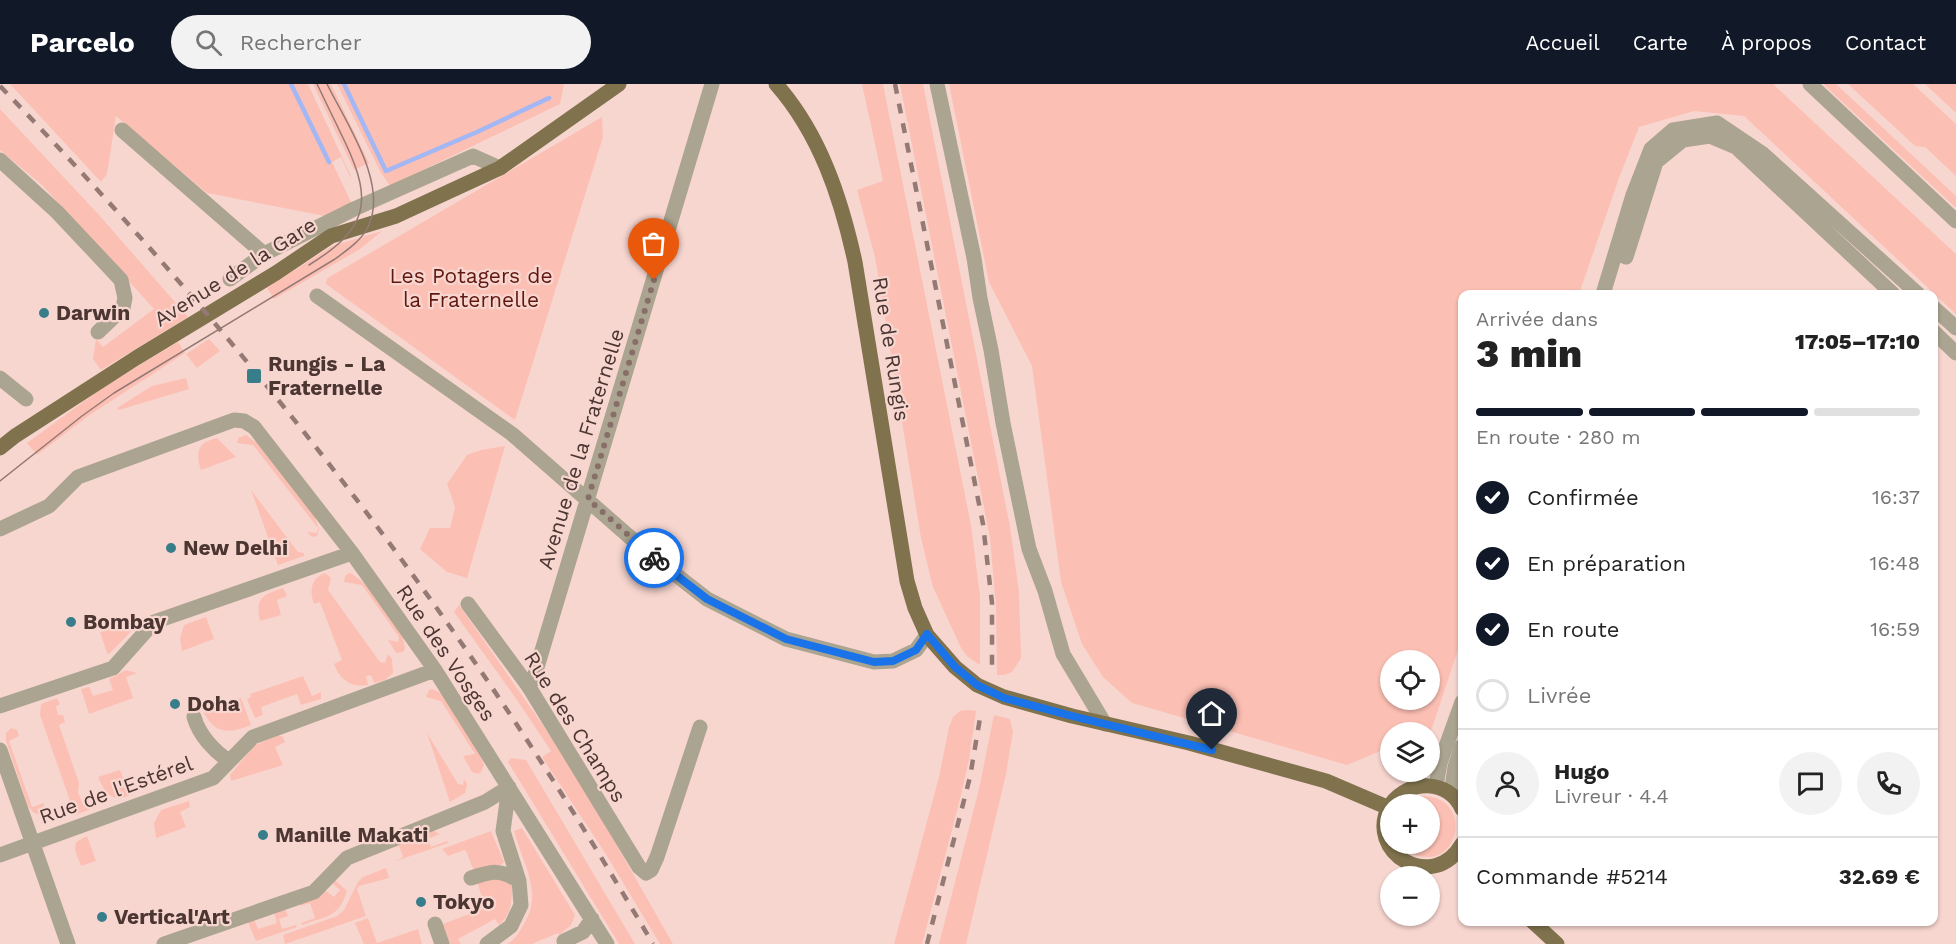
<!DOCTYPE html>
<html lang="fr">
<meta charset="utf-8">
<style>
:root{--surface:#fff;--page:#f2f2f2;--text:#222;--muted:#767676;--line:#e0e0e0;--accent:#111827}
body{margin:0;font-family:"Work Sans",sans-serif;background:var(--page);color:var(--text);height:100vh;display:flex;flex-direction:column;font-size:22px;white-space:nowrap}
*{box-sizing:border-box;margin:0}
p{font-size:20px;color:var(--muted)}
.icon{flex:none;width:33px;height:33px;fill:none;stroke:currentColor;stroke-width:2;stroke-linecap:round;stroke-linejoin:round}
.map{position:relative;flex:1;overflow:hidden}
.details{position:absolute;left:1458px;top:206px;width:480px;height:636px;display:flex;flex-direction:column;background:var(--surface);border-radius:12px;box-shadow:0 2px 4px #0004}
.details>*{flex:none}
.controls{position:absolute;left:1380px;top:566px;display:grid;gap:12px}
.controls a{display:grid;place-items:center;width:60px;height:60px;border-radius:50%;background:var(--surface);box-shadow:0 2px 4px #0004;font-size:30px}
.pin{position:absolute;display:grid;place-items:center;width:51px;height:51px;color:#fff;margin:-62px -26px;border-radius:50% 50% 50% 0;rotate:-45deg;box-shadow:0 0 6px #0007}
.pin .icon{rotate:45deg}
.courier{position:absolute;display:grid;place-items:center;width:60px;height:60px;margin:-30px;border:4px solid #1a73e8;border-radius:50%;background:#fff;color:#222;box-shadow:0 2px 8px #0007}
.headline em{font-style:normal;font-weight:800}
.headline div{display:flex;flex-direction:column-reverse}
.headline{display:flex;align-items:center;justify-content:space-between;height:102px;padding:0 18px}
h1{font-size:39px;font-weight:800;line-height:45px}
.bar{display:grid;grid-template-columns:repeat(4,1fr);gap:9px 6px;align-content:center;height:72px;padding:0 18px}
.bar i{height:8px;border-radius:4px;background:var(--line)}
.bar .active{background:var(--accent)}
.bar p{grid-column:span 4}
.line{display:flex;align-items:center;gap:15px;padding:0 18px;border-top:2px solid var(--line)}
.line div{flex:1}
.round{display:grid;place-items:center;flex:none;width:63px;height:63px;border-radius:32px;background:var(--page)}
ol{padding:0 18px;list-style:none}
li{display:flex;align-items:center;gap:18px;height:66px}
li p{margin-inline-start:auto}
li .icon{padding:6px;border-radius:50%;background:var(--accent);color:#fff;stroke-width:4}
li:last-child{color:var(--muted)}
li i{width:33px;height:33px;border:3px solid var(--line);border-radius:50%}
header{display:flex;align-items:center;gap:36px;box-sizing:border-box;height:84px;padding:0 30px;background:var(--accent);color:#fff}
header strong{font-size:28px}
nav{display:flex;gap:33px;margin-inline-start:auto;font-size:21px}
.search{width:420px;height:54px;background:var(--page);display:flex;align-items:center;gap:15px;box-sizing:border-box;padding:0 21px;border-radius:33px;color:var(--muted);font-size:22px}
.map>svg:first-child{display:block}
.green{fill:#fcbfb3;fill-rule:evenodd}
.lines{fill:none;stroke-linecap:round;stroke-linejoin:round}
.stream{stroke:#a3b7f4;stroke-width:4.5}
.minor{stroke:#aba490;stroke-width:15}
.major{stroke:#7f724d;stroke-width:15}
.tram{stroke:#947974;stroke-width:1.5}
.rail{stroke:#947974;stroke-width:4.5;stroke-dasharray:10 10;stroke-linecap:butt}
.done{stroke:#886e69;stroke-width:6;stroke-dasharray:0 10.8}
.route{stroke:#1a73e8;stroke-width:8}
.poi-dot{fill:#387e8a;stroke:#f8d6d0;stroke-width:2}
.labels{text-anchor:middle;stroke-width:4.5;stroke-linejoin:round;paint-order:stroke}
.street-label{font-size:21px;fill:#4c3632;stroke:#f8d6d0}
.park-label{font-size:21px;fill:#61170e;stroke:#f8d6d0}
.poi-label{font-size:21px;font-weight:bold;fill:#4c3632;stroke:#f8d6d0;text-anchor:start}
</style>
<header>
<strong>Parcelo</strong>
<div class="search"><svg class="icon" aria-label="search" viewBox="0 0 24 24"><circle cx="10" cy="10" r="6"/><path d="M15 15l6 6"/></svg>Rechercher</div>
<nav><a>Accueil</a><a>Carte</a><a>À propos</a><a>Contact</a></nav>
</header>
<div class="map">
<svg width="1956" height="860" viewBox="0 0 1956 860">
<rect width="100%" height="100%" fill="#f8d6d0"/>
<path class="green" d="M10,0H308L350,90L351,95L341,73L332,78L353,122L330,133L207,109L116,32L107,90L101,98Z
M313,0H331L369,79L354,86Z
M337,0H564L560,20L390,102L381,89Z
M862,0H883L971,441L980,512V581L968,573L961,564L933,503L921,454L875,173L857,106L883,97Z
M900,0H923L1010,443L1019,508L1021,574L1012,588L1004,591H997L996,522L990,454Z
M949,0H1773L1956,170V230L1744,32L1694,27L1639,43L1619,94L1579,210H1462V554L1431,647L1390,648V663L1347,681L1132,619L1103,593L1082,560L1061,498L1032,282L989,198ZM1390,576H1430V615H1390Z
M1823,0H1836L1956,112V124Z
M1848,0H1913L1956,40V92L1925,63L1915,62Z
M1925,0H1956V29Z
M0,25L100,132L188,233L101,286L93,275L96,255L103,263L154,225L42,101L0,66Z
M602,33L603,53L515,336L326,200L327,195L331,192Z
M382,147L360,165L274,215L267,204L332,162Z
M209,255L220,267L197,284L186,270Z
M178,258L185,269L88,332L37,371L27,359L105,302Z
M186,294L189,305L119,326L117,324L152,302Z
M246,351L260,361L314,431L319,445L317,452L312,453L307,448L317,449L318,444L253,361L237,359L238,354Z
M217,354L236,373L201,386C195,368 198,358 217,354Z
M505,362L467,494L447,488L420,465L430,444H450L455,423L447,400L467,371L481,366Z
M251,406L298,468L304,469V472L278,481Z
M325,489L331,494L328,506L380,578L385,579L388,570L392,575L393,589L385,596L374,599L371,591L366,592L368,601C351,604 340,596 334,580L342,576L320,518L314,520C309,507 311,494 325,489Z
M349,489C363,492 396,537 402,551C404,555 404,560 405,565L403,568L396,569L388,556L398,558L399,553L362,501L344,498L345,492Z
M283,504L287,512L277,516L281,531L260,537C255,513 263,511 283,504Z
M459,521L549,650L600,732L673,860H660L607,772L542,673L551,667L517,616L454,528Z
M145,533L109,570L107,569L100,548Z
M206,533L214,555L182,567L180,554L184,541Z
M126,586L137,589L126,593L133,614L89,630L81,605L89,603L93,612L113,606L109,595Z
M303,592L312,612L321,608V615L301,621L297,610L261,623L263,631L255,634L247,615L251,613L250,610Z
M432,605L443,610L482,674L484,681L481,688L478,690L472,688L463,672L475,670L441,617L426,613L429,606Z
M57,614L60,620L56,622L58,631H63L65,638L59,641L79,699L78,708L83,721L95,717L97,723L75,731L40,631L41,620Z
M241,614L251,641C229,650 215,651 203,627Z
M969,626L976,627L969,676L959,719L922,860H894L939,693L949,643L953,633L960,627Z
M994,631L1010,635L1013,648L1006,690L966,860H939L979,705Z
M11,644L17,646L19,652L9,657L32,723L44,719V728C37,733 32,728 28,722L6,657V649Z
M427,649L458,700L463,701L464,695L467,700L465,709L450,718Z
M278,651L283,653L285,658L275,663L283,681L231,697L230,691L254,662Z
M511,674L526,676L635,860H619L508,678Z
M120,686L130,711C111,719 106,710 98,693Z
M1419,712C1473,709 1462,783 1419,772C1411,770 1405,766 1400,759H1430V720H1405Z
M189,717L190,723L180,728L186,743L156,754L154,739L161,726Z
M522,744L575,831L571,841L559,851L558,849L532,860H507C516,855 520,847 525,838C543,807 522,778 514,747Z
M432,746L440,750L428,755L431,763L447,757L448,759L393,778L403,773L399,762L388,765Z
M491,747L504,778L501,781L474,787L466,767L464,766L448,772L442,765Z
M87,752L96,777L81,782L75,766L76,758Z
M386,784L389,794L359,802L357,805L366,832L285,860L283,851L337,832L344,826L358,798L363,793Z
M492,793L506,797L512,802C512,818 511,831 499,841L495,835L458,855L461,860H450L443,840L485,824L477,797Z
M335,796L347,807C339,834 326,832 302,841L301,839L315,834L310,819L300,822L301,819L325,806L334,813L340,806L331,798Z
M283,825L286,827L288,832L279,835L282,845L296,841L297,843L256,857L248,838L254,835L258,845L277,839L274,828Z
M368,834L377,859L418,845L422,860H364L355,839Z"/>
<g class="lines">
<path class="stream" d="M291,0L329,78
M344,0L386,87L477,48L549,14"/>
<path class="minor" d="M937,0L974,174L980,214L991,266L1003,339L1029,465L1045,507L1063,570L1105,640
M1810,0L1956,137
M122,46L264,170
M0,76L57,128L121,196L125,214L123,224L98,248
M1626,173L1656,78L1683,56L1710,52L1736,63L1893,210
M230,195L264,170L354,125L473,72L500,84
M1603,210L1633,111L1651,65L1673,46L1717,39L1763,70L1918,210
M317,212L512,350L648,469L707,515L786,555L874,578L893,577L916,566L927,551
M1934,224L1956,244
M1934,248L1956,269
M0,294L26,315
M0,445L49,422L78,393L234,336L244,337L254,343L352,469L435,586L607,860
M468,520L529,603L639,783L646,789L651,786L657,773L700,643
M529,603L535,590L712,0
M0,622L113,584L154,538L352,469
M194,633C199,651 214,667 229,677
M0,666L68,860
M1436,702L1440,679L1462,618
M1451,710L1455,683L1462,662
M0,771L213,694L253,653L435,586
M471,794C493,787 500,785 519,797
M435,840L442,860
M564,857L583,848L592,835
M164,860L314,808L347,774L485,718L509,703
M487,860L511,842L521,821L519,797L503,747L509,703"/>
<path class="major" d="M776,0C820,50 841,114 855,178L907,497L915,524L927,551L955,583L977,601L1004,613L1072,632L1189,659L1326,697L1389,724
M0,364L15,352L136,274L276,189L331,152L396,132L500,84L619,0
M1391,720C1409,695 1449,695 1462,725
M1390,721C1363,769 1434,810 1462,760
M1532,837L1557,860"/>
<path class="tram" d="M309,181C367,145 374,119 345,58C336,39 326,19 317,0
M0,397L82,332L114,309L335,175C347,166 361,157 368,143C389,100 346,39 327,0"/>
<path class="rail" d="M895,0L983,440L992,519V588
M0,2C162,170 313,349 448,540C521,643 589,751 653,860
M927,860L970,693L981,628"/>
</g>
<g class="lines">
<path class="done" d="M654,196L588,415L654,474"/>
<path class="route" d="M654,474L707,515L786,555L874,578L893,577L916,566L927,550L955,583L977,601L1004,614L1072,632L1212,666"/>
</g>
<g class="poi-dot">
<circle cx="44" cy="229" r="6"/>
<rect x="246" y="284" width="16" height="16" rx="3"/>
<circle cx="171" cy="464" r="6"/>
<circle cx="71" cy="538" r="6"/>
<circle cx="175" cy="620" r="6"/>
<circle cx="263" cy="751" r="6"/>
<circle cx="421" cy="818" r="6"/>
<circle cx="102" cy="833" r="6"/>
</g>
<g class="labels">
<g class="street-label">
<text transform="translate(235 188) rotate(-32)" y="7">Avenue de la Gare</text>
<text transform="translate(891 265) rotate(81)" y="7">Rue de Rungis</text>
<text transform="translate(581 365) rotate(-73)" y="7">Avenue de la Fraternelle</text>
<text transform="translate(446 569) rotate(56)" y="7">Rue des Vosges</text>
<text transform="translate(575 643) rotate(58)" y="7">Rue des Champs</text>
<text transform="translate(116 706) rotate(-20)" y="7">Rue de l'Estérel</text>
</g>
<g class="park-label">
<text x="471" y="199">Les Potagers de<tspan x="471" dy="24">la Fraternelle</tspan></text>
</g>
<g class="poi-label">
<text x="56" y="236">Darwin</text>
<text x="268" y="287">Rungis - La<tspan x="268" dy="24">Fraternelle</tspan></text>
<text x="183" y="471">New Delhi</text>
<text x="83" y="545">Bombay</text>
<text x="187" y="627">Doha</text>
<text x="275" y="758">Manille Makati</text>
<text x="433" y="825">Tokyo</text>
<text x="114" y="840">Vertical'Art</text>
</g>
</g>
</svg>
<div class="controls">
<a><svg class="icon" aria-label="locate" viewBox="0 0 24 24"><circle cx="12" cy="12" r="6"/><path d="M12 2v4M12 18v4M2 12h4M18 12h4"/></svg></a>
<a><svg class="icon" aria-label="layers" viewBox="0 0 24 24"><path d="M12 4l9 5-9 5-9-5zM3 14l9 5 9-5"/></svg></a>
<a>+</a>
<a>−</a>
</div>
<div class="pin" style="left:654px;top:196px;background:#ea580c"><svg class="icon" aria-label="bag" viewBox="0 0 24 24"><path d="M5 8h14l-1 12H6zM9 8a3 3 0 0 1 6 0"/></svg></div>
<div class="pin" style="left:1212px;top:666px;background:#1f2937"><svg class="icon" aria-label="home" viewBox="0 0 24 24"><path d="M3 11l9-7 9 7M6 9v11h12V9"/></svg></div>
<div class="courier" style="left:654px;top:474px"><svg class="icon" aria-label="bike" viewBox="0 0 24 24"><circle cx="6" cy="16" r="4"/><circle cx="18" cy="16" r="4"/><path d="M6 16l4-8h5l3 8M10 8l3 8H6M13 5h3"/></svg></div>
<section class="details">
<div class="headline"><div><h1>3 min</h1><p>Arrivée dans</p></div><em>17:05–17:10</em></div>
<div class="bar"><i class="active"></i><i class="active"></i><i class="active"></i><i></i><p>En route · 280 m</p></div>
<ol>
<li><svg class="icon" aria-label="check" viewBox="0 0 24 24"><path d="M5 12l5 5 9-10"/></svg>Confirmée<p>16:37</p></li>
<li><svg class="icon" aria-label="check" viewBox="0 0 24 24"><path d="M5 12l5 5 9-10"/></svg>En préparation<p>16:48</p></li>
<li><svg class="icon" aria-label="check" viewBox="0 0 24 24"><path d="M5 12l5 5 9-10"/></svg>En route<p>16:59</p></li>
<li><i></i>Livrée</li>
</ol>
<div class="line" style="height:108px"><a class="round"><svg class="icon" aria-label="person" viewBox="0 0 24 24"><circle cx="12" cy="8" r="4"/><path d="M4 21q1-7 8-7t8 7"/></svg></a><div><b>Hugo</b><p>Livreur · 4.4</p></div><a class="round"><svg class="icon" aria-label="chat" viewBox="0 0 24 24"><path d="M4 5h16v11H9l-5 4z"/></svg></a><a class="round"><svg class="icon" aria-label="phone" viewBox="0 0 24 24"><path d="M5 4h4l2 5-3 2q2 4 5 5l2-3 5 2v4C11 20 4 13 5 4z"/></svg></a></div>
<div class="line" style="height:78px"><div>Commande #5214</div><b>32.69 €</b></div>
</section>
</div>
